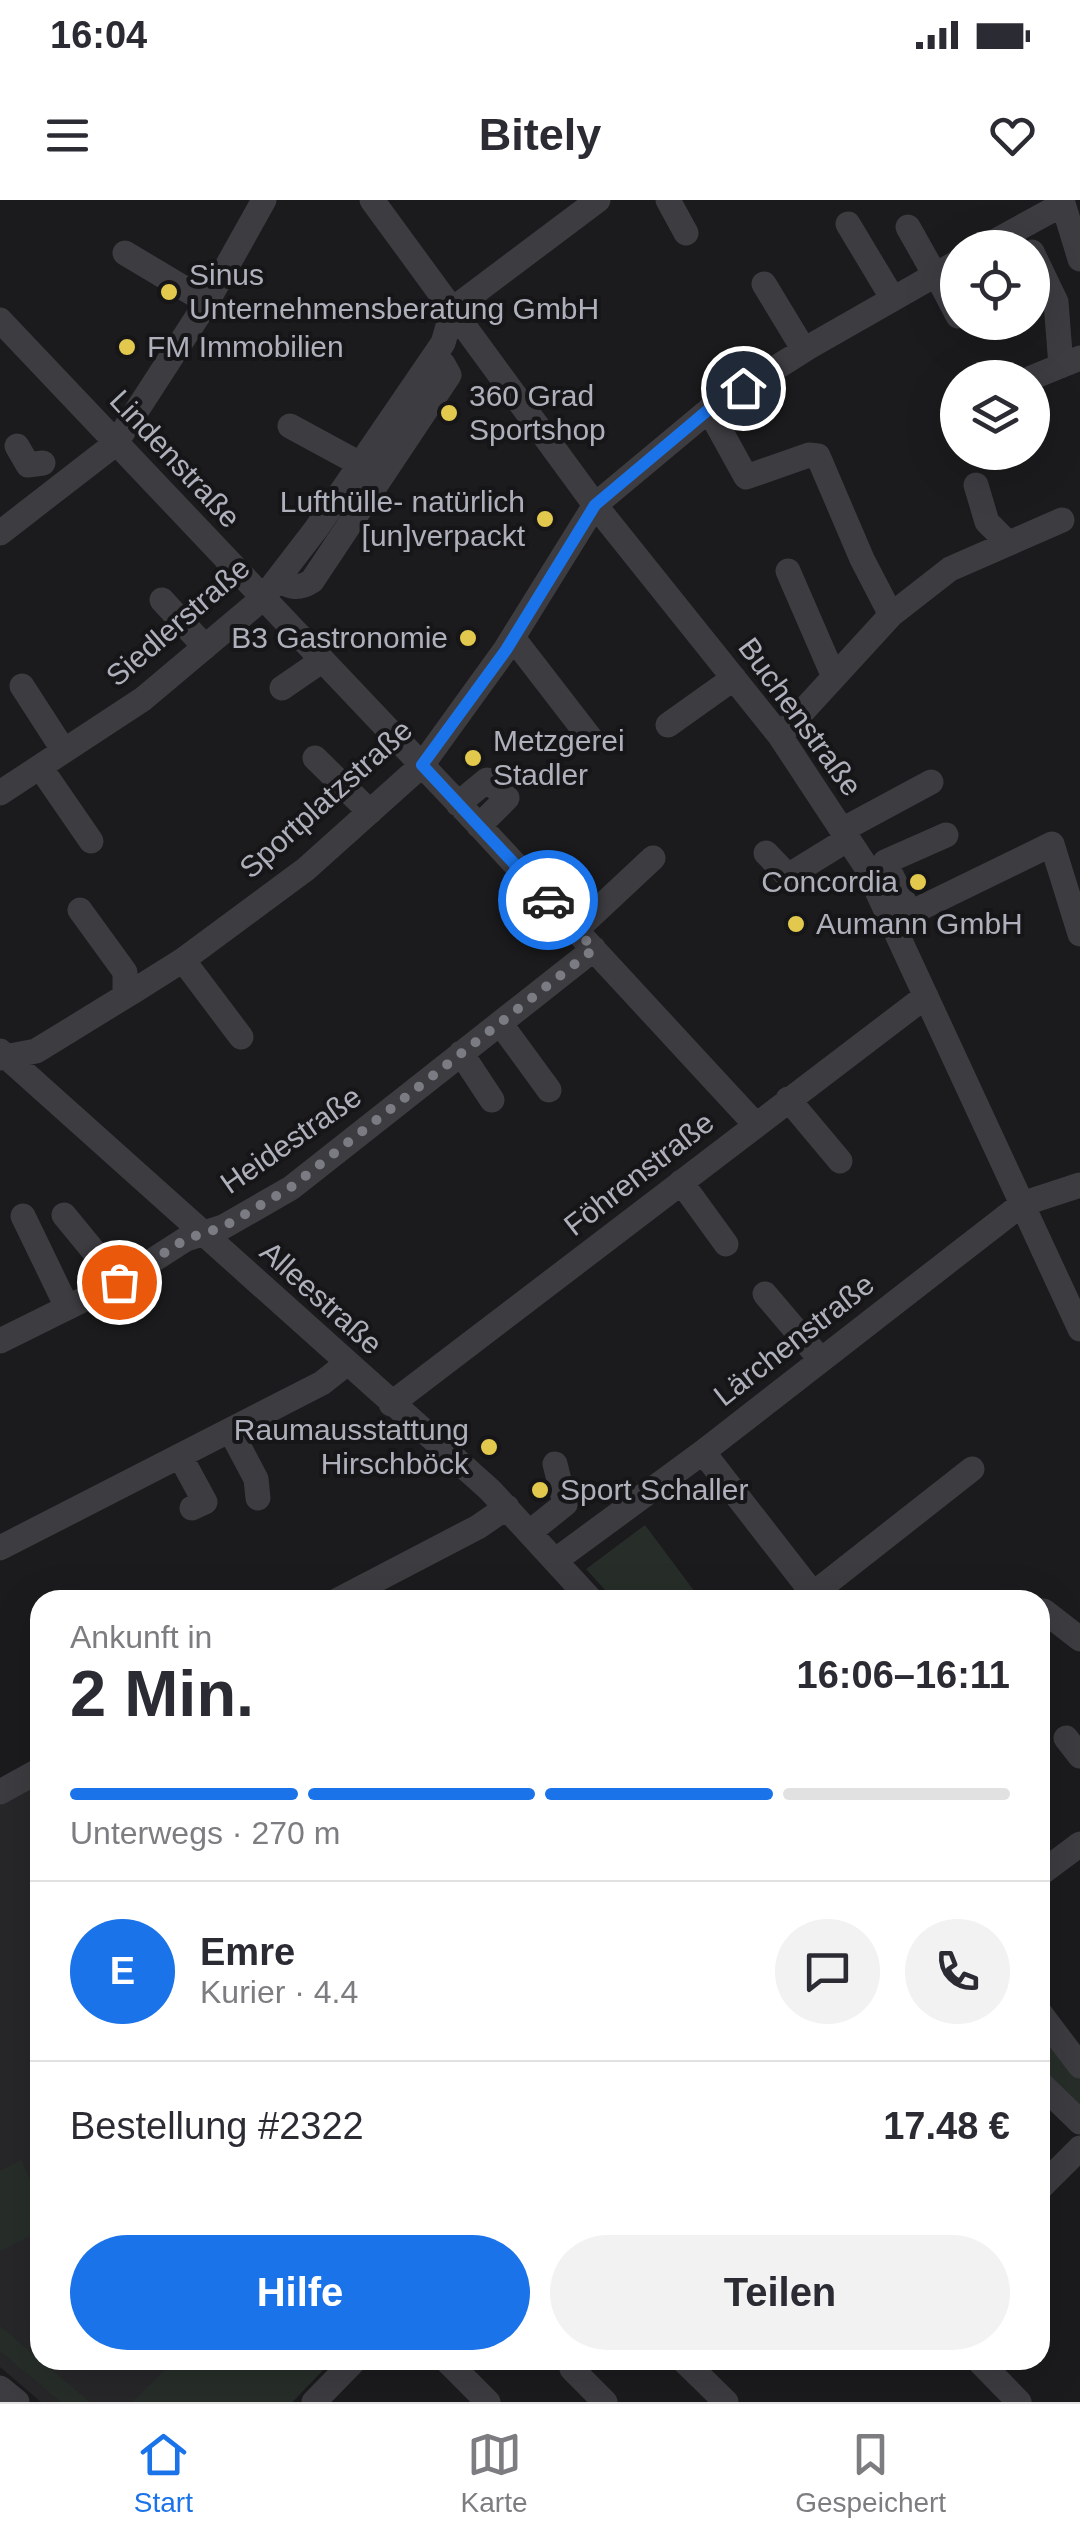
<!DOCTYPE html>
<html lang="de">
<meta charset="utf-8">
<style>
:root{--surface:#fff;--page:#f2f2f3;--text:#2b2b33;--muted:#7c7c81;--line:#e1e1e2;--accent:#1a73e8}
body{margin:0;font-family:Helvetica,sans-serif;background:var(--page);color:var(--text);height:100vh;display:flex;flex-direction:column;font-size:38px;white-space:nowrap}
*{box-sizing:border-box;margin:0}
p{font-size:32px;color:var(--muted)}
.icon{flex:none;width:55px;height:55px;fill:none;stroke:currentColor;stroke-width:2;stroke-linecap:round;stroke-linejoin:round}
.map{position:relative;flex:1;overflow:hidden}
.drawer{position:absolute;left:30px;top:1390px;width:1020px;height:780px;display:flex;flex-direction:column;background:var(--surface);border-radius:30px;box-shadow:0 10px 40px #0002}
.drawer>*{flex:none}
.tools{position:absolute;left:940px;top:30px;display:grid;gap:20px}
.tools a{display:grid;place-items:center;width:110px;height:110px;border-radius:50%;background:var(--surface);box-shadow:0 10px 40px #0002;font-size:50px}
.pin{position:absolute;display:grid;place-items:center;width:85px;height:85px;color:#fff;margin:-42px;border:5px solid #fff;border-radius:50%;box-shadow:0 2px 10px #0007}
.courier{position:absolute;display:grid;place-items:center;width:100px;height:100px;margin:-50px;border:8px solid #1a73e8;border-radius:50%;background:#fff;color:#222;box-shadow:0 2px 12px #0007}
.summary em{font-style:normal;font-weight:700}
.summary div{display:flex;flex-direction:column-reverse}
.summary{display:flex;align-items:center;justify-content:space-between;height:170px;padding:0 40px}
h1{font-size:65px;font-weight:700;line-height:75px}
.bar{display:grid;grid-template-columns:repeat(4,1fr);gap:15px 10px;align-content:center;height:120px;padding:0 40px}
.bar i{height:12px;border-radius:8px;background:var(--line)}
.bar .current{background:var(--accent)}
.bar p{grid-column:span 4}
.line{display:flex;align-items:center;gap:25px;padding:0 40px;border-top:2px solid var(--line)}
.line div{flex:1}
.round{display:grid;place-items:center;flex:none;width:105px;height:105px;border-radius:52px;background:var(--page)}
.primary-button{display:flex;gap:20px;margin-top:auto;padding:20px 40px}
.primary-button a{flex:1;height:115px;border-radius:60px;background:var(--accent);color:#fff;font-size:40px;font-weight:700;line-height:115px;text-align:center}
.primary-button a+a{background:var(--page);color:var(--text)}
.status{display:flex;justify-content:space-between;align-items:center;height:70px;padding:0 50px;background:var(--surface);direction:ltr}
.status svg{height:28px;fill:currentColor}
header{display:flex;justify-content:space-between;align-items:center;height:130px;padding:0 40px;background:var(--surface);font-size:45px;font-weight:700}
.dock{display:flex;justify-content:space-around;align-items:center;height:140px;border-top:2px solid var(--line);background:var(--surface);font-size:28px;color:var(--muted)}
.dock a{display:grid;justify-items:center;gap:5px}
.dock .current{color:var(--accent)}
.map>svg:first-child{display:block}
.built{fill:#272629}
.green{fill:#272e29}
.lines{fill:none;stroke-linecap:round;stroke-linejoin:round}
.minor{stroke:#3c3c41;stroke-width:25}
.done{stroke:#7b7c83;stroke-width:10;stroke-dasharray:0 18}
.route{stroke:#1a73e8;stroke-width:12}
.poi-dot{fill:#e2c94d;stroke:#161517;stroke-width:4}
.labels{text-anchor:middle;stroke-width:8;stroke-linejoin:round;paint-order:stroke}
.poi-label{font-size:30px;fill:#aeb0bb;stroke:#161517;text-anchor:start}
.street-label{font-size:30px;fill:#aeb0bb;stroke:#161517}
</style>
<div class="status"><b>16:04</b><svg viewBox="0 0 49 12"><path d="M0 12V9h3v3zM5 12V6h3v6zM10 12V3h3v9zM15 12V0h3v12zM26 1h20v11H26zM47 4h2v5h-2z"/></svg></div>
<header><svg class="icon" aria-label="menu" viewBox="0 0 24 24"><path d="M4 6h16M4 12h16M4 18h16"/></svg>Bitely<svg class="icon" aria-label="heart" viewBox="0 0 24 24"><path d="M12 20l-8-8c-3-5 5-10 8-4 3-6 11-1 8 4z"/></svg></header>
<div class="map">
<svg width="1080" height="2202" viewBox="0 0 1080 2202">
<rect width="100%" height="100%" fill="#1b1a1c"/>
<path class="built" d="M40,1579V2160H332L293,2202H41L0,2167V1601Z"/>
<path class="green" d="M645,1325L701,1400H614L586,1369Z
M1040,1827L1080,1879V1911L1040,1872Z
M21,1960L40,2000V2031L0,2051V1971Z
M0,2126L90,2202H61L0,2151Z
M175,2160H333L292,2202H133Z"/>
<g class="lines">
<path class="minor" d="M372,0L595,305L780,536L865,665L1080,1129
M668,0L686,33
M1062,0L1080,59
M848,24L893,99
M908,27L935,75
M983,48L1063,4
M1032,52L1056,102L1061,166
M125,53L207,102
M936,74L958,116
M764,84L804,150
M0,120L475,621L755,924
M1031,178L1080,158
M709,210L746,277L809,255L818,256L862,359L891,415
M290,226L360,264
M17,246L28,265L43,263
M976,285L987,322L1007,342
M0,333L115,244L207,102L264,0
M788,371L834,477
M277,380C291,387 298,390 312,381L449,175L443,164L434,156
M162,400L205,447
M513,438L591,539
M22,486L64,551
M282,488L314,466L317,455
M668,525L734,478
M780,536L891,415L950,369L1062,320
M315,558L370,612
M40,567L91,641
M0,593L143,499L263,398L316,329L443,143L453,109L598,0
M458,604L487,580L507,598L479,626
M842,630L931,582
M766,653L788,676L848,639
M80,710L125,772V796
M910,714L885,662L946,635
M892,722L1052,644L1080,734
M576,730L653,658
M183,760L241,837
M500,823L549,890
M0,851L490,1290L591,1400
M461,853L492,900
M0,858L36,851L137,789L183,760L306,669L422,565L505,450L595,305L709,210L809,147L958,62
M788,899L840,961
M681,982L726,1044
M64,1015L119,1082
M23,1016L67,1107
M765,1094L821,1160
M0,1141L119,1082L186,1039L223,1027L291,988L594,749
M391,1204L926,796
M230,1230L256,1279L258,1298
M703,1252L818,1400
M180,1256L205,1302L192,1308
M530,1332L565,1304L555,1264
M0,1348L322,1183L346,1164
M556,1360L703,1252L1022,1004L1080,985
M813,1394L972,1269
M338,1400L478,1327L507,1307
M1044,1411L1080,1439
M1066,1538L1080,1556
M0,1592L40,1570
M1040,1674L1080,1644
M1040,1813L1080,1866
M1040,1883L1080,1922
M1040,1988L1080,1948
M446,2160L488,2202
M570,2160L572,2169L605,2202
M683,2160L726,2202
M978,2160L1019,2202
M0,2188L17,2202
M314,2202L355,2160"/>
</g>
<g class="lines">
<path class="done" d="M119,1082L186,1039L223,1027L290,988L594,749L548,700"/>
<path class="route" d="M548,700L422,565L506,450L595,305L708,210L743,188"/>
</g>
<g class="poi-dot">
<circle cx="169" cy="92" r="10"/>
<circle cx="127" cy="147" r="10"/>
<circle cx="449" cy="213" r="10"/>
<circle cx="545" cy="319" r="10"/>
<circle cx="468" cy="438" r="10"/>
<circle cx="473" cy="558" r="10"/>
<circle cx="918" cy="682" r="10"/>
<circle cx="796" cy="724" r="10"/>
<circle cx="489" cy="1247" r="10"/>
<circle cx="540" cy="1290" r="10"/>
</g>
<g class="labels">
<g class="poi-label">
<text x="189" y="85">Sinus<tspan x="189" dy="34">Unternehmensberatung GmbH</tspan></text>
<text x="147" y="157">FM Immobilien</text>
<text x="469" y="206">360 Grad<tspan x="469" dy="34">Sportshop</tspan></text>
<text x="525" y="312" text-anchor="end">Lufthülle- natürlich<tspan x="525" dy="34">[un]verpackt</tspan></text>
<text x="448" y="448" text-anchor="end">B3 Gastronomie</text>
<text x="493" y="551">Metzgerei<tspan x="493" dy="34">Stadler</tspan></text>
<text x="898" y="692" text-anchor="end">Concordia</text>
<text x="816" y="734">Aumann GmbH</text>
<text x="469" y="1240" text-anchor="end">Raumausstattung<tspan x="469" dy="34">Hirschböck</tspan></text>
<text x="560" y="1300">Sport Schaller</text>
</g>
<g class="street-label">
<text transform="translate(175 259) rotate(47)" y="10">Lindenstraße</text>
<text transform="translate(178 422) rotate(-41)" y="10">Siedlerstraße</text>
<text transform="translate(800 517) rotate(54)" y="10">Buchenstraße</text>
<text transform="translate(326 599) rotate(-42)" y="10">Sportplatzstraße</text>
<text transform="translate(291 940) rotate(-35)" y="10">Heidestraße</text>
<text transform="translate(639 974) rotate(-38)" y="10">Föhrenstraße</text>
<text transform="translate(321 1098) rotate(42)" y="10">Alleestraße</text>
<text transform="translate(794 1140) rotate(-38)" y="10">Lärchenstraße</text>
</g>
</g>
</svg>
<div class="tools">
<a><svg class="icon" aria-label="locate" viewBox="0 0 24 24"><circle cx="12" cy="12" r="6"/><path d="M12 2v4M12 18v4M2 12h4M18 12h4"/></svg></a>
<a><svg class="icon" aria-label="layers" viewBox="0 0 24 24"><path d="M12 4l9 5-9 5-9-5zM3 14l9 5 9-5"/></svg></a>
</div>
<div class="pin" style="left:119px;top:1082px;background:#ea580c"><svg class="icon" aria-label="bag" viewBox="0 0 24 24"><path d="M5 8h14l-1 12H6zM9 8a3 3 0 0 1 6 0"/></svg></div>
<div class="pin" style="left:743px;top:188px;background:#1f2937"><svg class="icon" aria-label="home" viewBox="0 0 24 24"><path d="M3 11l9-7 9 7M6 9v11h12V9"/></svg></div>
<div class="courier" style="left:548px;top:700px"><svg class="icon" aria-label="car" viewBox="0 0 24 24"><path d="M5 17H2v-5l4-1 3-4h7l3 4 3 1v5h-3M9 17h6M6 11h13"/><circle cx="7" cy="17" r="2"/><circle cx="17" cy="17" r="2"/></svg></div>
<section class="drawer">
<div class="summary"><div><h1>2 Min.</h1><p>Ankunft in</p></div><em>16:06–16:11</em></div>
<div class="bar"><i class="current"></i><i class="current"></i><i class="current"></i><i></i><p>Unterwegs · 270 m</p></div>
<div class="line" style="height:180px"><b class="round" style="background:var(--accent);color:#fff">E</b><div><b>Emre</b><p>Kurier · 4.4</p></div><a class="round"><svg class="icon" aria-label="chat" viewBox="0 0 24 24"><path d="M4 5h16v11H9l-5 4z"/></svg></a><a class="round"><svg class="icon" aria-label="phone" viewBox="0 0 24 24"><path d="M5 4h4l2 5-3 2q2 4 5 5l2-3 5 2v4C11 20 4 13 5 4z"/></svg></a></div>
<div class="line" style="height:130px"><div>Bestellung #2322</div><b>17.48 €</b></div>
<div class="primary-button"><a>Hilfe</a><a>Teilen</a></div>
</section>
</div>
<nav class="dock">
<a class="current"><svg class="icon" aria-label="home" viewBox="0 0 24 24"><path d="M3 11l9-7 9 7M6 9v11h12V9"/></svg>Start</a>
<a><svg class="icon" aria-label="map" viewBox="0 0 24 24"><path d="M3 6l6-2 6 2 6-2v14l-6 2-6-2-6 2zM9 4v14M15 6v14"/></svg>Karte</a>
<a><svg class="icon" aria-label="saved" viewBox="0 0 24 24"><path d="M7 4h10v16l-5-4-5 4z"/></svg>Gespeichert</a>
</nav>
